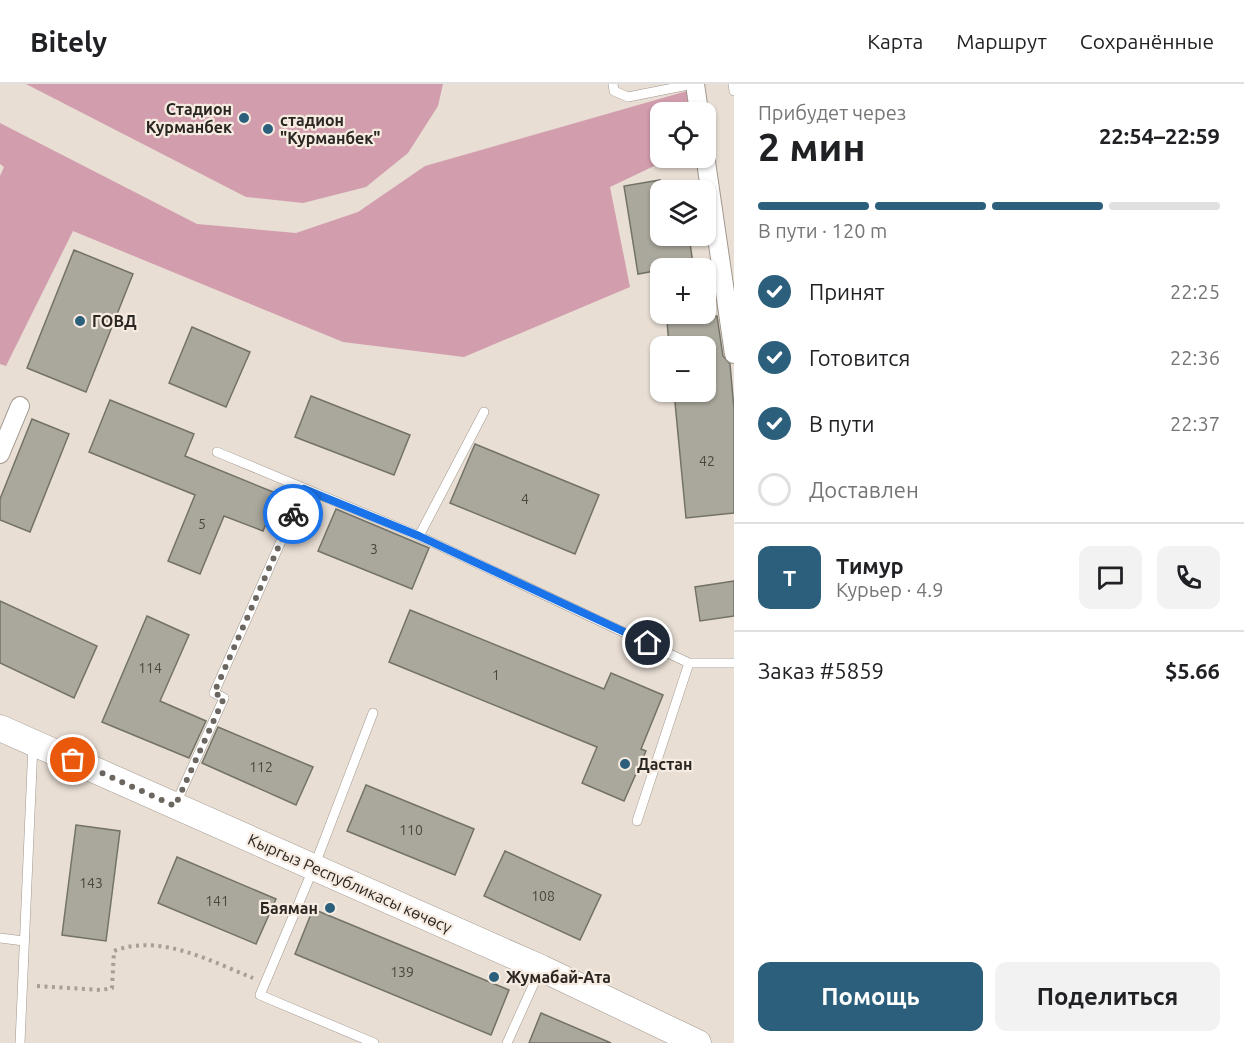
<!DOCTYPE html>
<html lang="ru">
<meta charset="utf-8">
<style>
:root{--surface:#fff;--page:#f2f2f2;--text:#202124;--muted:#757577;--line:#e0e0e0;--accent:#2b5f7b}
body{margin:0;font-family:Ubuntu,sans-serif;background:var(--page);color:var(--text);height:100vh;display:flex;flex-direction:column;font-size:22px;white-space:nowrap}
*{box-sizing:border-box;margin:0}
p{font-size:20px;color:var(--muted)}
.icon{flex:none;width:33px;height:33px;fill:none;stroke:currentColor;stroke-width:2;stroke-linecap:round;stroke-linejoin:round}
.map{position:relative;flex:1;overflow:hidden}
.side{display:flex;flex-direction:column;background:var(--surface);width:510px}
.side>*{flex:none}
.fabs{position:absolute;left:650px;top:18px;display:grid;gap:12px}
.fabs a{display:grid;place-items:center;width:66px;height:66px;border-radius:12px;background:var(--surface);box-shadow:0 2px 4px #0004;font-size:30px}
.pin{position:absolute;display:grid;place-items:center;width:51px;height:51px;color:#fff;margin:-26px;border:3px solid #fff;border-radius:50%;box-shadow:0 2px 6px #0007}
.courier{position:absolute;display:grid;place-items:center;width:60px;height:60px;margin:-30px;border:4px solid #1a73e8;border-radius:50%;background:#fff;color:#222;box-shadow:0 2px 8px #0007}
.summary em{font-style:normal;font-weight:700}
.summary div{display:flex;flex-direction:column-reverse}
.summary{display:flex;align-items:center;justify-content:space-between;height:102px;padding:0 24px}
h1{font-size:39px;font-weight:700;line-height:45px}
.bar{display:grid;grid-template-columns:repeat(4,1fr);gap:9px 6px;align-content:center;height:72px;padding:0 24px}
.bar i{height:8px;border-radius:4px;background:var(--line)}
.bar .active{background:var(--accent)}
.bar p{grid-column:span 4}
.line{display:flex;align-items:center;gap:15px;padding:0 24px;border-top:2px solid var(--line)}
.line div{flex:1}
.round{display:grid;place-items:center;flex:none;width:63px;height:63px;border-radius:12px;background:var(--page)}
ol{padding:0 24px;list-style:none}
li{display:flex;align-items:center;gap:18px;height:66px}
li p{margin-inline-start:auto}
li .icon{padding:6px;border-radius:50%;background:var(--accent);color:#fff;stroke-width:4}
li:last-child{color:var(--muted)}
li i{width:33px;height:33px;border:3px solid var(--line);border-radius:50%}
.cta{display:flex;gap:12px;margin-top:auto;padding:12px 24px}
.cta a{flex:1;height:69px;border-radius:12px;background:var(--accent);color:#fff;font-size:24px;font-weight:700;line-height:69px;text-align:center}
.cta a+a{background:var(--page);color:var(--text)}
header{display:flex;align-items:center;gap:36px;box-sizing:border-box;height:84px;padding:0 30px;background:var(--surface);border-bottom:2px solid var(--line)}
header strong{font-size:28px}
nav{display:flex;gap:33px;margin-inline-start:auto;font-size:21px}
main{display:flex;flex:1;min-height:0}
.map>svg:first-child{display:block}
.green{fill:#d29dad}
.building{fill:#aaa89c;stroke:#737266;stroke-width:1.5}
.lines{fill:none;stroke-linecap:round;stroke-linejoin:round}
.lane-casing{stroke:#a1978e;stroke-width:10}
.street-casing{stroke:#a1978e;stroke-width:20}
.secondary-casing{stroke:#a1978e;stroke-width:27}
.path{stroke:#a79f97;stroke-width:4;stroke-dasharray:3 4.5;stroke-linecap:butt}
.lane{stroke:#fff;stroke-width:9}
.street{stroke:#fff;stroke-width:18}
.secondary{stroke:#fff;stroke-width:26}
.done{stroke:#6c6660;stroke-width:6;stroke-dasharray:0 10.8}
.route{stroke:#1a73e8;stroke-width:8}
.poi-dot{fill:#2b5f7b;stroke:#f6ebe1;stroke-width:2}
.labels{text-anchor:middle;stroke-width:4.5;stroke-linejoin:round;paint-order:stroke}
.number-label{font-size:14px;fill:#4a4640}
.poi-label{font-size:16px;font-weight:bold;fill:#2a2622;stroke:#f6ebe1;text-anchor:start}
.street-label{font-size:16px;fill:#2a2622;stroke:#f6ebe1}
</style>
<header>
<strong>Bitely</strong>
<nav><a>Карта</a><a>Маршрут</a><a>Сохранённые</a></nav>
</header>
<main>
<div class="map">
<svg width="734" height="959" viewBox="0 0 734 959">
<rect width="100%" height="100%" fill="#e8ded4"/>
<path class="green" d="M26,0H443L438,22L408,69L366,103L303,119L246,113Z
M687,7L691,28H660V74H671L610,103L630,203L464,273L343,258L73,147L6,282L0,280V92L4,83L0,80V39L197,140L296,149L358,128L425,82Z"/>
<path class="building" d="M660,96V152H689L693,180L638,190L624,102Z
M74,166L133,190L86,308L27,284Z
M717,232L723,272L730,280L734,325V429L686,434L674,308H705V262H669L667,237Z
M192,243L250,268L226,323L169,299Z
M311,312L410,351L394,391L295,353Z
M110,316L194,350L185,372L278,410L263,447L224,432L200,490L168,477L195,411L89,368Z
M32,335L69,350L30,448L0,436V415Z
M475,360L599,411L575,470L450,419Z
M336,425L429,464L412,505L318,467Z
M734,497V532L700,537L695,503Z
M0,517L97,562L74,614L0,579Z
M410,526L604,605L611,589L663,611L641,665L646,667L624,717L582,699L597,663L389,578Z
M147,532L189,551L160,617L206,637L189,674L102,638Z
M218,643L313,683L296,721L202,679Z
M366,701L474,745L455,791L347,747Z
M76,741L120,747L106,857L62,851Z
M505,767L601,811L580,856L484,812Z
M177,773L276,815L256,860L158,819Z
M313,825L509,906L491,951L295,870Z
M541,929L611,959H529Z"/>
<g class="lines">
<g class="lane-casing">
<path id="lane" d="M613,0L614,7L628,13L693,0
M733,0L734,7
M217,368L419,452L689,579H734
M419,452L484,328
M373,629L314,783L260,911L374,959
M176,719L224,614L214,609L304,405
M637,737L689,579
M0,854L24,857
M20,959L33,660
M507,959L540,886"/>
</g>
<g class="street-casing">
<path id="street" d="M695,0L699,28
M705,71L734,270
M0,370L20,322"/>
</g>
<g class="secondary-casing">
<path id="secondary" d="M0,644L541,884L698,959"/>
</g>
<path class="path" d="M37,902L101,906L112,904L114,867C160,849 210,877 253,894"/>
<use href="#lane" class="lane"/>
<use href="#street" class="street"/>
<use href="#secondary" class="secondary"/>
</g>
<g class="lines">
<path class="done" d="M73,676L175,722L224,614L214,609L293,430"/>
<path class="route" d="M293,430L304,405L419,452L648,559"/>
</g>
<g class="poi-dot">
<circle cx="244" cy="34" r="6"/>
<circle cx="268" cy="45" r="6"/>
<circle cx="80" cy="237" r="6"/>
<circle cx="625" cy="680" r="6"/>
<circle cx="330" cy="824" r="6"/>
<circle cx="494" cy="893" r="6"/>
</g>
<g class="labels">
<g class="number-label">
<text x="707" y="382">42</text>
<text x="525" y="420">4</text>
<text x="202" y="445">5</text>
<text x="374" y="470">3</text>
<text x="150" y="589">114</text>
<text x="496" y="596">1</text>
<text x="261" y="688">112</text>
<text x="411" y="751">110</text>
<text x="91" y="804">143</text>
<text x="543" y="817">108</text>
<text x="217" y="822">141</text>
<text x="402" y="893">139</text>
</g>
<g class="poi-label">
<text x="232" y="31" text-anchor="end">Стадион<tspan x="232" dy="18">Курманбек</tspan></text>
<text x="280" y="42">стадион<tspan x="280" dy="18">"Курманбек"</tspan></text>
<text x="92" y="243">ГОВД</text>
<text x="637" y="686">Дастан</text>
<text x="318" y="830" text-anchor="end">Баяман</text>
<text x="506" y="899">Жумабай-Ата</text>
</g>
<g class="street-label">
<text transform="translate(350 799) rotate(24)" y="6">Кыргыз Республикасы көчөсү</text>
</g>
</g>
</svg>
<div class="fabs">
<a><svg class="icon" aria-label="locate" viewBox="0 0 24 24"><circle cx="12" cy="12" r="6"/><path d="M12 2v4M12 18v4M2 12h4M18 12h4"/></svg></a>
<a><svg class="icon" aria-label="layers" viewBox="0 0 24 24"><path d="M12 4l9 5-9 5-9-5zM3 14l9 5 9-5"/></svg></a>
<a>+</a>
<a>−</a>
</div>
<div class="pin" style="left:73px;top:676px;background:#ea580c"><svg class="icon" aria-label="bag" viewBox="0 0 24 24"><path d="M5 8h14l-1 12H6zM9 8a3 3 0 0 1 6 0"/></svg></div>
<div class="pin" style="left:648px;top:559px;background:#1f2937"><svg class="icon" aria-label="home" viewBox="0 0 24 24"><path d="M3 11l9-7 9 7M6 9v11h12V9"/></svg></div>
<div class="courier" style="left:293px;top:430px"><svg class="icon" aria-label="bike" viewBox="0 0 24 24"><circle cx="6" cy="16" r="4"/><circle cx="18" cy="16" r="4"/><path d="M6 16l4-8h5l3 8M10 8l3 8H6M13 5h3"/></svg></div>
</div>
<section class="side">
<div class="summary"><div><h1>2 мин</h1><p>Прибудет через</p></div><em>22:54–22:59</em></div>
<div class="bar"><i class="active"></i><i class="active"></i><i class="active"></i><i></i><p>В пути · 120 m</p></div>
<ol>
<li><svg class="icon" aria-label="check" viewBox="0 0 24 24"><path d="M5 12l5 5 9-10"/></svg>Принят<p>22:25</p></li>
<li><svg class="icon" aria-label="check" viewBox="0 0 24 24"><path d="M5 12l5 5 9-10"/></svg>Готовится<p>22:36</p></li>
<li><svg class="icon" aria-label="check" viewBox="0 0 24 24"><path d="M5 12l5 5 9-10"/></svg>В пути<p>22:37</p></li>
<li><i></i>Доставлен</li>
</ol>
<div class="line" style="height:108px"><b class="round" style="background:var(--accent);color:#fff">Т</b><div><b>Тимур</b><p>Курьер · 4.9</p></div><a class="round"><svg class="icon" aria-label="chat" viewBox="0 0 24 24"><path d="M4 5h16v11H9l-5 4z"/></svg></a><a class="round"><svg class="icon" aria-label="phone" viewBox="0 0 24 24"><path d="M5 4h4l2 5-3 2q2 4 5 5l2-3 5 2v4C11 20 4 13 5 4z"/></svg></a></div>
<div class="line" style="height:78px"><div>Заказ #5859</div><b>$5.66</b></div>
<div class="cta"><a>Помощь</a><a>Поделиться</a></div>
</section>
</main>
